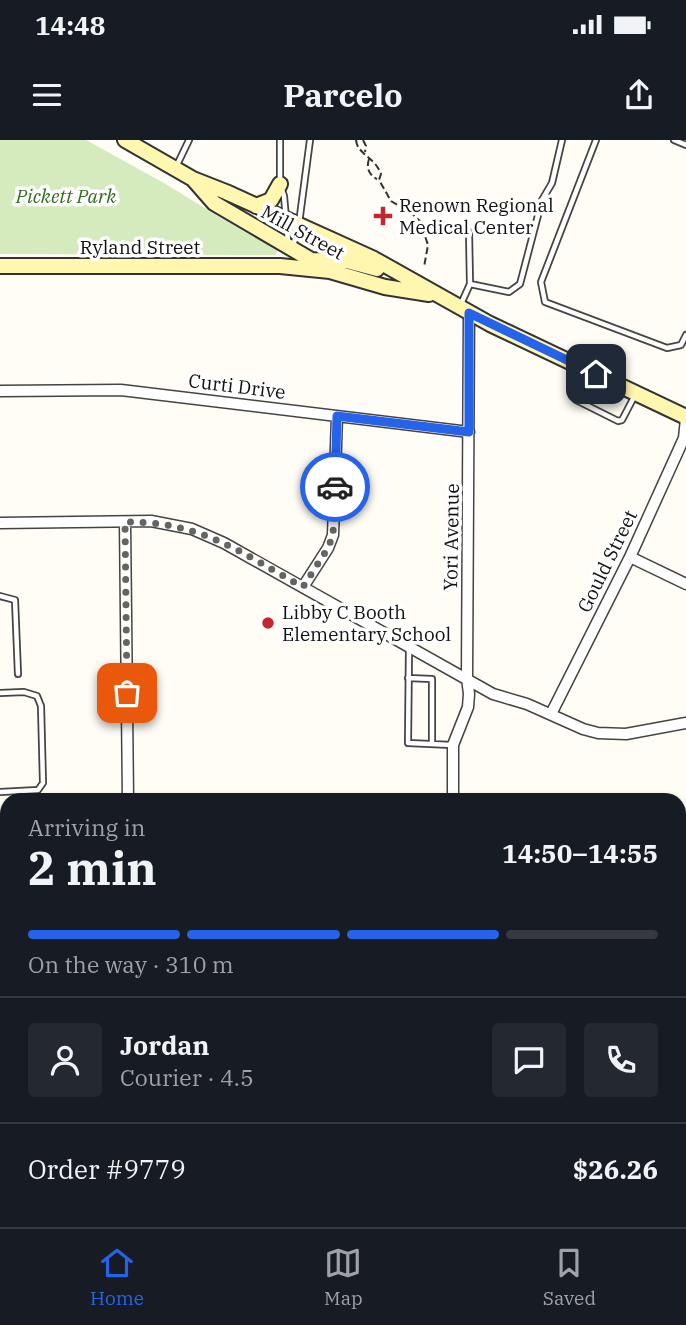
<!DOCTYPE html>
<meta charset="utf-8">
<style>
:root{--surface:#171b24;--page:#242831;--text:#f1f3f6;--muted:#9ea1a6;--line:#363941;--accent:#2563eb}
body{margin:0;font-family:"IBM Plex Serif",serif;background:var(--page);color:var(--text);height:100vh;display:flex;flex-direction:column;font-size:26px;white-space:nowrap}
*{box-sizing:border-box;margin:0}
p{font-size:23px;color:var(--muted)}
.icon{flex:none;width:38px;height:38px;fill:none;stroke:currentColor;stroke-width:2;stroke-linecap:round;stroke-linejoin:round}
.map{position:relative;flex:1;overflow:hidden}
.details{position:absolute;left:0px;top:653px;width:686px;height:436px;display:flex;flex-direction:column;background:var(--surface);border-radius:21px 21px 0 0;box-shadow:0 2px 5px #0004}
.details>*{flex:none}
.pin{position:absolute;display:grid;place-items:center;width:60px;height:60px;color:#fff;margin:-30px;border-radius:14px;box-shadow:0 4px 10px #0006}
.courier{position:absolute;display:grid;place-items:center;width:70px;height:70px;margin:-35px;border:5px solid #2563eb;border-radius:50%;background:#fff;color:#222;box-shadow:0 2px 9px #0007}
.summary em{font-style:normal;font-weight:800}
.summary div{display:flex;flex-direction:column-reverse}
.summary{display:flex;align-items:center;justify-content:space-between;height:119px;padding:0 28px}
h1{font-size:46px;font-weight:800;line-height:52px}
.bar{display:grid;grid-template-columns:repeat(4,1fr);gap:10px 7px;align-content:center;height:84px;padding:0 28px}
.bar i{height:9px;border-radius:5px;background:var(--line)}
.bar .selected{background:var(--accent)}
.bar p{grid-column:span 4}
.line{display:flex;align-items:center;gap:18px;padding:0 28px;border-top:2px solid var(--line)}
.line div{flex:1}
.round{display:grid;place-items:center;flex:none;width:74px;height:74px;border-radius:7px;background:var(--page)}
.status{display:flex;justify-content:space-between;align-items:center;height:49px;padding:0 35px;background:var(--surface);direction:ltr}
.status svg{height:19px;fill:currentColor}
header{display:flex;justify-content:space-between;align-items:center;height:91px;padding:0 28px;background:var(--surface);font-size:32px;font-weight:800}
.tabs{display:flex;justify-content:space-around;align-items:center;height:98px;border-top:2px solid var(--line);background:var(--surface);font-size:19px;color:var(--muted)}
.tabs a{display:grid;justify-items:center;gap:4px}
.tabs .selected{color:var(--accent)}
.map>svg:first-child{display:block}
.green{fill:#d5ebbd}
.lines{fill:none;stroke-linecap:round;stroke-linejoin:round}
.lane-casing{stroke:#444;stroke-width:8}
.street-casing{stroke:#444;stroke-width:13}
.secondary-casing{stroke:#333;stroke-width:18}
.path{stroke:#333;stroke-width:2;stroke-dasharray:7 3.5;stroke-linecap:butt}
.lane{stroke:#fff;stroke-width:4.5}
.street{stroke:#fff;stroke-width:10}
.secondary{stroke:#fff6b0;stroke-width:14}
.done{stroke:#646461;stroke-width:7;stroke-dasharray:0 12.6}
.route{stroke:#2563eb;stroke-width:9}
.poi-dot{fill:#c4262e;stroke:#fff;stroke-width:2.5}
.labels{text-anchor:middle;stroke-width:7;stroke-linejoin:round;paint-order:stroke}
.park-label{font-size:19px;font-style:italic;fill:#2f6b1f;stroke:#fff}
.poi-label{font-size:19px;fill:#111;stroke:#fff;text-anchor:start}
.street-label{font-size:19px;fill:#111;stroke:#fff}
</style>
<div class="status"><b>14:48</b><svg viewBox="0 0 49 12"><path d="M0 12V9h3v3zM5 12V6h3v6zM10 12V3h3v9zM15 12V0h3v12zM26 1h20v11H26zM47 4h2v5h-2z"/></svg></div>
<header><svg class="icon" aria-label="menu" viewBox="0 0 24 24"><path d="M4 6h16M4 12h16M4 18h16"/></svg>Parcelo<svg class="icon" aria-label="share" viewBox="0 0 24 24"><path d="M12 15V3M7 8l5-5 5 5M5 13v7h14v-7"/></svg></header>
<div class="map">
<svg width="686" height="1087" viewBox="0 0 686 1087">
<rect width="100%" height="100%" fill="#fffdf5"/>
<path class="green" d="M0,0H86L164,43L221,78L273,105L278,109L276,115L0,114Z
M679,976H686V1087H604V1082H679Z"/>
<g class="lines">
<g class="lane-casing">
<path id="lane" d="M280,0V44L284,56L288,101
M596,0L541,142L545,162L667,208L681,205L686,195
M674,0L686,5
M177,25L189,0
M293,105L298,91L310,0
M470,144L509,152L520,144L542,60L552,43L562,0
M461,164L470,144L469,92
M575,229L572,255L576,260L618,281L622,280L634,257
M0,456L15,460L18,534
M409,509L408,603L452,605
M408,538L432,539V604
M0,553L24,552L37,556L41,566L43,643L38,650L0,652"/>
</g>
<g class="street-casing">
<path id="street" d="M0,251L121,250L469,292
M125,382L128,660
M0,383L151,381L192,389L224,403L493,554L527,564L583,589L598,593L626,594L686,583
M630,417L686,444
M303,447L328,408L333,395L337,276
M551,574L630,417L684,298L686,279
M453,660V605L468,567L469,554L467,538L469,173
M0,732H7
M679,732H686
M0,879H7
M679,965H686
M95,1082V1087
M219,1082V1087
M342,1082V1087
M467,1082V1087
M594,1082V1087"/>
</g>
<g class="secondary-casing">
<path id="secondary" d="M125,0L193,39L226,52L374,119L490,184L686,277
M193,39L214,63L330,131L385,147L429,154
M256,66L271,60L280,44
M311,120L347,121L377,129
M0,126H280L330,131"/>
</g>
<path class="path" d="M356,0C357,14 375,17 381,34L379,40L391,61L411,73L420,81L428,105L424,127
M363,0L366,6L365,12
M369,19C366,28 369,35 377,39"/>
<use href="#lane" class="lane"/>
<use href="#street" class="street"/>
<use href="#secondary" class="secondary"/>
</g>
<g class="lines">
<path class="done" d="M127,553L125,382C200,381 240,412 303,447L328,408L333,395L335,347"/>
<path class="route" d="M335,347L337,276L469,292V173L596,234"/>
</g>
<g class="poi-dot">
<path d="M379.5 65.5h7v7h7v7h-7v7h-7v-7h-7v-7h7z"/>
<circle cx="268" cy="483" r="7"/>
</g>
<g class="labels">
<g class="park-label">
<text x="66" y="63">Pickett Park</text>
</g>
<g class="poi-label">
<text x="399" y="72">Renown Regional<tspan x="399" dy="22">Medical Center</tspan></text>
<text x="282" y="479">Libby C Booth<tspan x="282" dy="22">Elementary School</tspan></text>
</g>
<g class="street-label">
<text transform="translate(303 92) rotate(29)" y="7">Mill Street</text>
<text x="140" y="114">Ryland Street</text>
<text transform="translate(237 246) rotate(7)" y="7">Curti Drive</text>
<text transform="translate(451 397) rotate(-89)" y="7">Yori Avenue</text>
<text transform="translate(607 421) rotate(-64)" y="7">Gould Street</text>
</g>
</g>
</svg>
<div class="pin" style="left:127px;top:553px;background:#ea580c"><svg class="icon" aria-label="bag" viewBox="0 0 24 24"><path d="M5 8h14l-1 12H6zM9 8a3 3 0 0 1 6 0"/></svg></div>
<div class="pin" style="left:596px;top:234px;background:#1f2937"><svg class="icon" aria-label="home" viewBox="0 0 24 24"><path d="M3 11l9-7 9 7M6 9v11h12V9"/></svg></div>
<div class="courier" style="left:335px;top:347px"><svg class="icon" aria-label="car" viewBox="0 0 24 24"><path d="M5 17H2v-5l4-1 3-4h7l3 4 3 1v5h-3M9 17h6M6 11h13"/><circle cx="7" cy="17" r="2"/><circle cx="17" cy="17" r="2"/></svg></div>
<section class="details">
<div class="summary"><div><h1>2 min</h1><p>Arriving in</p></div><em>14:50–14:55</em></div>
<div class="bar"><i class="selected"></i><i class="selected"></i><i class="selected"></i><i></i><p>On the way · 310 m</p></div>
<div class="line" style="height:126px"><a class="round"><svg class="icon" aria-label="person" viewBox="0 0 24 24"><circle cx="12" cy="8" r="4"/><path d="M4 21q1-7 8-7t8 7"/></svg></a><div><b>Jordan</b><p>Courier · 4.5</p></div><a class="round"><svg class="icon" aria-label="chat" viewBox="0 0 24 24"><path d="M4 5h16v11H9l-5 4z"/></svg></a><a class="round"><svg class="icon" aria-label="phone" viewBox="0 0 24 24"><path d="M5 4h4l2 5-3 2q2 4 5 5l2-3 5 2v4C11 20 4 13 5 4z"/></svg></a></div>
<div class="line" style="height:91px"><div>Order #9779</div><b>$26.26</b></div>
</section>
</div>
<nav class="tabs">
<a class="selected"><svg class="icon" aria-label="home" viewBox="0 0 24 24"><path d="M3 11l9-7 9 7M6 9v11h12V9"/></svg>Home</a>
<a><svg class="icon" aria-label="map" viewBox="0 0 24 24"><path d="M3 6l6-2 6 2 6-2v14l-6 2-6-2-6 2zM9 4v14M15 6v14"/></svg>Map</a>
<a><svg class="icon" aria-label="saved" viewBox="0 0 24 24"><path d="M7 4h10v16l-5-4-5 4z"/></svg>Saved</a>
</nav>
